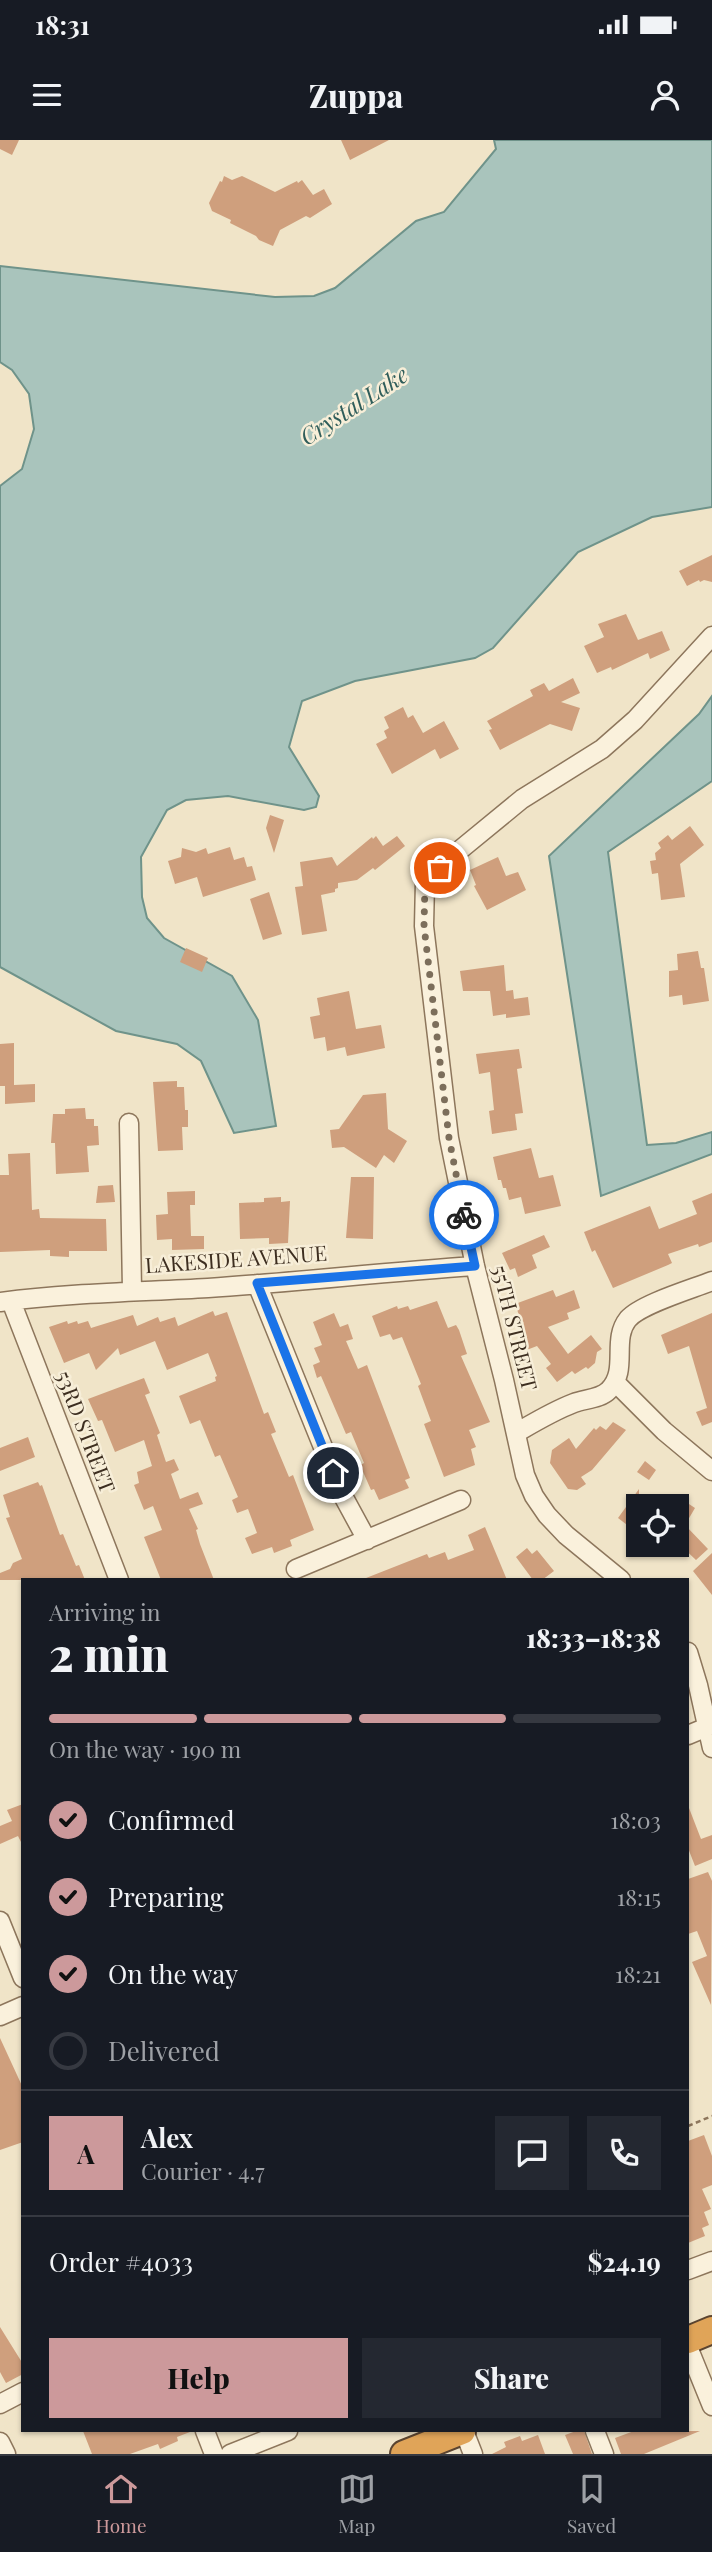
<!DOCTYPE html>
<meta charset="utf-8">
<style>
:root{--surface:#171b24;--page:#242831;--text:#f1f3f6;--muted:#9ea1a6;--line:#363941;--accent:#cc999b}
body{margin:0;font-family:"Playfair Display",serif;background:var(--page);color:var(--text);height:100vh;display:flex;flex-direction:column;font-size:26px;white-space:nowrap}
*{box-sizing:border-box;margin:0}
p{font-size:23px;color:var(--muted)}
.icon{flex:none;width:38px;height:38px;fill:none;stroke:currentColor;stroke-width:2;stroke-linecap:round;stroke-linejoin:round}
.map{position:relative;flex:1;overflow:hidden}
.panel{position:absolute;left:21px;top:1438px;width:668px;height:854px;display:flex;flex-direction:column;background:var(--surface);border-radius:0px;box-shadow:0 2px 5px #0004}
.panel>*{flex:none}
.tools{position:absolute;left:626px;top:1354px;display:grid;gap:14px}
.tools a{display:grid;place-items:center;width:63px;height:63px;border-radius:0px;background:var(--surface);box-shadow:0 2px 5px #0004;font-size:35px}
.pin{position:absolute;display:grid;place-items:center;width:60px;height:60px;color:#fff;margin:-30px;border:4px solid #fff;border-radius:50%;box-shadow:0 2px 7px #0007}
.courier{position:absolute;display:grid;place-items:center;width:70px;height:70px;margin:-35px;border:5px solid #1a73e8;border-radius:50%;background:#fff;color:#222;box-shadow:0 2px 9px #0007}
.head em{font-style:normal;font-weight:800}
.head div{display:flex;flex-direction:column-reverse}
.head{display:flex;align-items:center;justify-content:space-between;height:119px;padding:0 28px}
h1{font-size:46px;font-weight:800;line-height:52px}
.bar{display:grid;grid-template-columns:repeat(4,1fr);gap:10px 7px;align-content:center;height:84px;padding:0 28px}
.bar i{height:9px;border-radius:5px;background:var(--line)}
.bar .on{background:var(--accent)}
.bar p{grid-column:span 4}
.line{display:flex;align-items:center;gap:18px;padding:0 28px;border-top:2px solid var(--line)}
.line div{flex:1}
.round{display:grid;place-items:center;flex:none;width:74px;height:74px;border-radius:0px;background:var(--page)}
ol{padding:0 28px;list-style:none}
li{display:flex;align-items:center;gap:21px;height:77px}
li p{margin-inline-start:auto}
li .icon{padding:7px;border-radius:50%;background:var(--accent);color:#111;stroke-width:4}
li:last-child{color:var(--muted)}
li i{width:38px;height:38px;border:4px solid var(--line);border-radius:50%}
.primary-button{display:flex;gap:14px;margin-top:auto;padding:14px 28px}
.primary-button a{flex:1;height:80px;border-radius:0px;background:var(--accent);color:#111;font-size:28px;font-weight:800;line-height:80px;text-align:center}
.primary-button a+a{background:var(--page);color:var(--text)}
.status{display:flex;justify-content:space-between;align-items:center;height:49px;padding:0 35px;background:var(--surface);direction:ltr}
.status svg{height:19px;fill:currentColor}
header{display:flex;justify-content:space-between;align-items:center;height:91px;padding:0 28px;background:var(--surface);font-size:32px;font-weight:800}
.tab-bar{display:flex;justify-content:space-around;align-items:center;height:98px;border-top:2px solid var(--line);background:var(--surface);font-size:19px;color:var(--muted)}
.tab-bar a{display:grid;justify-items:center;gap:4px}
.tab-bar .on{color:var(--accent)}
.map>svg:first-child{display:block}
.water{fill:#a9c4bc;stroke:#6f938a;stroke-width:2}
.building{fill:#cf9f7d}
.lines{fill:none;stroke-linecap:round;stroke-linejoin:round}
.minor-casing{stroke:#8d765c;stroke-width:21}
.highway-casing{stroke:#5b4430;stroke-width:30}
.path{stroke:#8d765c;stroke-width:2.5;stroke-dasharray:5 3.5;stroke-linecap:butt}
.minor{stroke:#faf1dc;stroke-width:18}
.highway{stroke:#e0a458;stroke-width:26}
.done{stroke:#7c6e5b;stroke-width:7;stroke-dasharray:0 12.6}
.route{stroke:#1a73e8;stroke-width:9}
.labels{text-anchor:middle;stroke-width:5;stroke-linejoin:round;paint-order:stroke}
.street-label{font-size:21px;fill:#3d2e20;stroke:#f7eed8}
.water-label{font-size:23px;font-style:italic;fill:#2f5d5a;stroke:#f7eed8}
</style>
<div class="status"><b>18:31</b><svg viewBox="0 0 49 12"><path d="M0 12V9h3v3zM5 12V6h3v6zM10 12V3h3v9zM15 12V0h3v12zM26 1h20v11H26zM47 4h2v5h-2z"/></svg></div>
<header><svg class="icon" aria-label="menu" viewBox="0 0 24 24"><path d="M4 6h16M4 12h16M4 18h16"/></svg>Zuppa<svg class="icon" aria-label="person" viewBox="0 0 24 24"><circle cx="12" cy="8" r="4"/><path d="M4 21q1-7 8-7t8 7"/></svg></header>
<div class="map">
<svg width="712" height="2314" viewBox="0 0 712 2314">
<rect width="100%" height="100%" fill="#f0e4c8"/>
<path class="water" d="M494,0H712V367L652,377L578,412L493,508L475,518L355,541L302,561L289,607L319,656L316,667L304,670L228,656L186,660L167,670L141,717L142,757L147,778L164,798L232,836L258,880L276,986L234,993L201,921L177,904L116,891L0,827V346L22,329L34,289L29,254L12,230L0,222V126L275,157L314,156L335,148L416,81L444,72L496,9Z
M712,556V641L608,712L647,1005L676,1003L712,992V1014L601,1056L549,716L699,574Z"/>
<path class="building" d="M0,0H19L12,15L0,9Z
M341,0H389L350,20Z
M224,36L232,40L242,36L275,52L297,41L298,43L302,40L313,55L324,49L332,64L310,78L306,76L280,90L273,106L259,100L256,96L230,83L231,80L212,71L209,63L220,41L222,42Z
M712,415V442L704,440L700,442L699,440L687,446L679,431Z
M626,474L638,500L662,491L670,510L650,519L648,513L612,530L611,527L597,533L584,506L604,497L598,484Z
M573,538L580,553L561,562L580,568L572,591L550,584L500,610L489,590L492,589L487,581L533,556L530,550L544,543L549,551Z
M403,567L408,578L413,575L423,593L444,581L459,609L440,619L435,609L392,634L376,604L387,598L384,591L389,588L384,577Z
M270,675L284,680L274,713L266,688Z
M690,686L704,705L680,724L685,757L661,760L658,733L652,734L650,721L656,720L655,713L661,708L658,703L668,695L672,700Z
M376,696L383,706L397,696L405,706L375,730L373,728L357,740L338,743V748L335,749V752L321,755L327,791L302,795L295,747L303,746L300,722L332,717L337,726L372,697L373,699Z
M230,707L234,720L244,717L247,727L252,726L256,740L203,757L197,737L175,744L168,721L181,717L182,708L196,712L206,708L208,714Z
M498,717L506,736L518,732L526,750L487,770L474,746L476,745L470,730Z
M269,752L282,794L263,800L250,759Z
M186,808L208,818L202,832L180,822Z
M698,811L701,828H704L709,861L683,865L682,855L669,857V831L678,830L677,814Z
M504,825L506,851L513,850L514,859L528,857L530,875L506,878V874L493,876L490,851H463L460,831Z
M349,851L356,889L381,885L385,908L347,916L345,907L327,911L325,897L314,899L310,877L320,875L317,858Z
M14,903V945L35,944V962L5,964V946H0V904Z
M519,909L522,928L517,929L523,973L515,974L517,990L492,994L489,971L494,970L490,932L479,934L476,914Z
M177,941V947H184L185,970H188V987H182L183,1010L158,1011L153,942Z
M386,953L388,989L407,1001L394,1023L384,1015L376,1028L344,1007L332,1008L330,990L339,989L363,955Z
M85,968L86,979H94V986H98L99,1005L87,1006L89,1032L56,1034L55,1003H51L53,974H65V969Z
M531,1008L539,1038L553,1035L561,1066L525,1074L521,1057L509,1060L506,1048H503L501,1040H498L493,1017Z
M30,1013L32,1070L39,1069L40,1078L106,1079L107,1111H69V1117L50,1116V1110L0,1112V1035H9L8,1014Z
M351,1037H374L373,1099L346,1098Z
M113,1045L115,1062L96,1063L98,1046Z
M195,1051V1065H190L191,1096H204V1109L172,1110V1099L157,1100L156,1075L168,1074L167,1052Z
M712,1053V1102L699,1107L698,1104L668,1114L672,1123L668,1125L613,1148L595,1110L592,1112L584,1092L650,1066L659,1089L697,1074L692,1061Z
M281,1057V1062L290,1061L288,1103L269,1104V1098L240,1099L239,1063L264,1062V1058Z
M544,1095L550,1107L532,1115L537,1128L518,1137L515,1128L510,1130L502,1113Z
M553,1150L556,1157L574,1150L580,1168L567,1173L569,1179L548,1187L568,1214L591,1195L602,1209L597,1212L595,1223L588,1229L586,1227L575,1234L572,1231L557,1242L546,1228L551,1224L537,1206L524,1211L515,1176L519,1175L515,1164Z
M437,1161L448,1188L456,1185L459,1190L467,1214L461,1216L490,1282L469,1290L476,1307L471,1309L475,1325L444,1337L424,1284L431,1281L418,1246L421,1244L402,1197L393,1200L390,1194L380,1197L372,1176L397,1166L398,1169L408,1166L410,1170Z
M213,1171L215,1176L227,1172L264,1274L268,1272L276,1292L271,1294L289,1337L293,1335L314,1390L290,1400L292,1406L274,1413L272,1407L252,1414L245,1398L257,1393L248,1369L237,1373L232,1360L238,1357L220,1315L215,1317L200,1280L190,1284L179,1256L216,1241L215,1237L217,1236L208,1213L167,1230L155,1201L120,1215L118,1208L96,1230L89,1213L64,1223L49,1187L67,1181L68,1184L77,1181L78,1184L88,1181L91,1188L133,1175L137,1186L158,1177L160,1182L175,1177L178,1186Z
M334,1173L340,1187L348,1184L353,1199L346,1201L358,1229L367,1225L410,1338L405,1340L409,1348L379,1360L374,1349L371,1350L360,1325L364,1323L351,1292L346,1294L321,1236L317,1238L313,1225L320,1222L314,1208L322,1205L313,1182Z
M712,1173V1282L702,1286L696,1272L707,1268L689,1206L668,1214L661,1195Z
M144,1238L150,1253L145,1255L160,1293L157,1295L166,1322L174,1319L179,1330L171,1334L180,1359L198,1352L203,1364L189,1369L198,1389L196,1390L200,1404L214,1440H161L144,1397L162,1390L153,1366L144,1370L134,1345L139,1343L137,1332L152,1326L144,1300L115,1312L102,1280L98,1281L88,1259Z
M613,1282L626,1290L592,1330L581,1337L586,1344L577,1350L568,1349L550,1323L552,1310L569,1298L576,1309L594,1288L596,1290L600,1286L606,1290Z
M28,1297L35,1317L0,1331V1308Z
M645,1321L656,1330L649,1340L637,1332Z
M38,1342L40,1346L42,1345L60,1395L63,1394L76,1426L79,1425L85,1440H0V1433L10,1429L13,1423L22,1419L6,1378L10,1377L3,1355Z
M639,1349V1394L618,1378Z
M677,1356L695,1368L685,1385L708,1409L696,1420L677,1402Z
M485,1387L507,1440H361L427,1414L429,1418L445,1412L448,1420L474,1410L468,1395Z
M527,1408L532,1414L537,1410L554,1431L542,1440H533L516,1417Z
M712,1413V1455L693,1431Z
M23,1664V1706L18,1696L0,1704V1686L12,1681L7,1670Z
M689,1668L701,1699L712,1695V1719L695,1726L688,1708Z
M708,1732L712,1741L711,1865L692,1822L707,1816L697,1791L688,1794V1739Z
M0,1898L23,1948V2002L0,2010Z
M704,1995L712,2016V2045L702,2049L711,2069L704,2072L709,2085L702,2088L705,2096L688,2103V2001Z
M0,2187L23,2224V2234L6,2243L0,2232Z
M83,2291H189L190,2292L177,2297L178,2301L160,2309L158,2304L130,2314H92Z
M576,2291H584L592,2314H573L565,2295Z
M634,2291H700L644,2314H621L615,2298Z
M538,2295L545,2314H492L506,2307L504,2302L520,2296L522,2301Z"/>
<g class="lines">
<g class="minor-casing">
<path id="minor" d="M129,983L132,1150
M257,1144L342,1354L367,1400
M11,1161L119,1440
M0,1162C69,1153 138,1152 208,1148C297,1142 386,1132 475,1126
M616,1243L664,1291L712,1331
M516,1293C535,1282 553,1271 574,1263C584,1259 601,1259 609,1250C629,1230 611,1200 628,1179C641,1164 692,1149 712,1141
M296,1429L461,1360
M621,1440L566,1395L547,1375L534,1356L525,1335L504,1240L475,1126L449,998L424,786L425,742L455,714L522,659L602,609L635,580L712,496
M688,1512L698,1545L712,1608
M688,1595L712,1585
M0,1781L23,1838
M0,1876L23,1866
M688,2130L712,2121
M688,2207L712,2266
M0,2264L23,2252
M205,2291L214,2314
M464,2291L473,2314
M595,2291L604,2314
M0,2302L6,2314
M230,2314L288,2291"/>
</g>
<g class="highway-casing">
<path id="highway" d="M688,2200L712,2190
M404,2314L462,2291"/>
</g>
<path class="path" d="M688,1986L712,1976"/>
<use href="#minor" class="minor"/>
<use href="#highway" class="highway"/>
</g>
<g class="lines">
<path class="done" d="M440,728L425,742L424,786L428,820L449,998L464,1075"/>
<path class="route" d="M333,1333L257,1143L475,1126L464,1075"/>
</g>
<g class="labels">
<g class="street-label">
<text transform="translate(236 1120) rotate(-4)" y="7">LAKESIDE AVENUE</text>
<text transform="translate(514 1188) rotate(76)" y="7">55TH STREET</text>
<text transform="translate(85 1292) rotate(69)" y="7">53RD STREET</text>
</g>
<g class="water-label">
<text transform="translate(354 266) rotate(-33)" y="8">Crystal Lake</text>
</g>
</g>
</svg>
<div class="tools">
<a><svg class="icon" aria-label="locate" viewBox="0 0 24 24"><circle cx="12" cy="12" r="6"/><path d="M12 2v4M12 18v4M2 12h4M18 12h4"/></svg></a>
</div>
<div class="pin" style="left:440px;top:728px;background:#ea580c"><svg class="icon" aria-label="bag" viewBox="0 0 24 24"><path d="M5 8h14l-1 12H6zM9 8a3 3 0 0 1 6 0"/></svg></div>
<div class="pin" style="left:333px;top:1333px;background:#1f2937"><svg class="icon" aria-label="home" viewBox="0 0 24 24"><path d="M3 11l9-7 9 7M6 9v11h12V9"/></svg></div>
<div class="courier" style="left:464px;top:1075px"><svg class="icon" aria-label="bike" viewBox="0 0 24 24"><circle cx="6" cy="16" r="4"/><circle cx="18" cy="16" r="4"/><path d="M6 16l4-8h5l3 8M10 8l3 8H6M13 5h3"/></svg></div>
<section class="panel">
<div class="head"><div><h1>2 min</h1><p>Arriving in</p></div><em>18:33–18:38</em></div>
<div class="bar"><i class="on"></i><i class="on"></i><i class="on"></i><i></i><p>On the way · 190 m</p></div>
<ol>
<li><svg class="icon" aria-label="check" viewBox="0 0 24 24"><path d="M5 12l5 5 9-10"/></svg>Confirmed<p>18:03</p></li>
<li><svg class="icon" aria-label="check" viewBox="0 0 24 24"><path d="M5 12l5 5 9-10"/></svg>Preparing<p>18:15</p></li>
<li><svg class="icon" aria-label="check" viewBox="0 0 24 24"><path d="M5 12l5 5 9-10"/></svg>On the way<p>18:21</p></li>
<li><i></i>Delivered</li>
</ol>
<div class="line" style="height:126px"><b class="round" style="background:var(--accent);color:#111">A</b><div><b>Alex</b><p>Courier · 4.7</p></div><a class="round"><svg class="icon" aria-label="chat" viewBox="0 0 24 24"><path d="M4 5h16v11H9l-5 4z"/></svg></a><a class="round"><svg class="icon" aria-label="phone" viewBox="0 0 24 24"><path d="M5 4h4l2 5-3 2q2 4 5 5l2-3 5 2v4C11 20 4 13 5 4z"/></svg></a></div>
<div class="line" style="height:91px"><div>Order #4033</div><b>$24.19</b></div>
<div class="primary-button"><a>Help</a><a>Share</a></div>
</section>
</div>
<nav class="tab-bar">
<a class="on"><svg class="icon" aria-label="home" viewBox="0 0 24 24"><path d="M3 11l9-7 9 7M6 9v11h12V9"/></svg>Home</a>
<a><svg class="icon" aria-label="map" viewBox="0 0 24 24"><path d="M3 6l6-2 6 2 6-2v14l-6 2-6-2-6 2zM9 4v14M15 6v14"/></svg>Map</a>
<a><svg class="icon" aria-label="saved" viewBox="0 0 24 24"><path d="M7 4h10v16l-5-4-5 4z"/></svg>Saved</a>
</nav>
